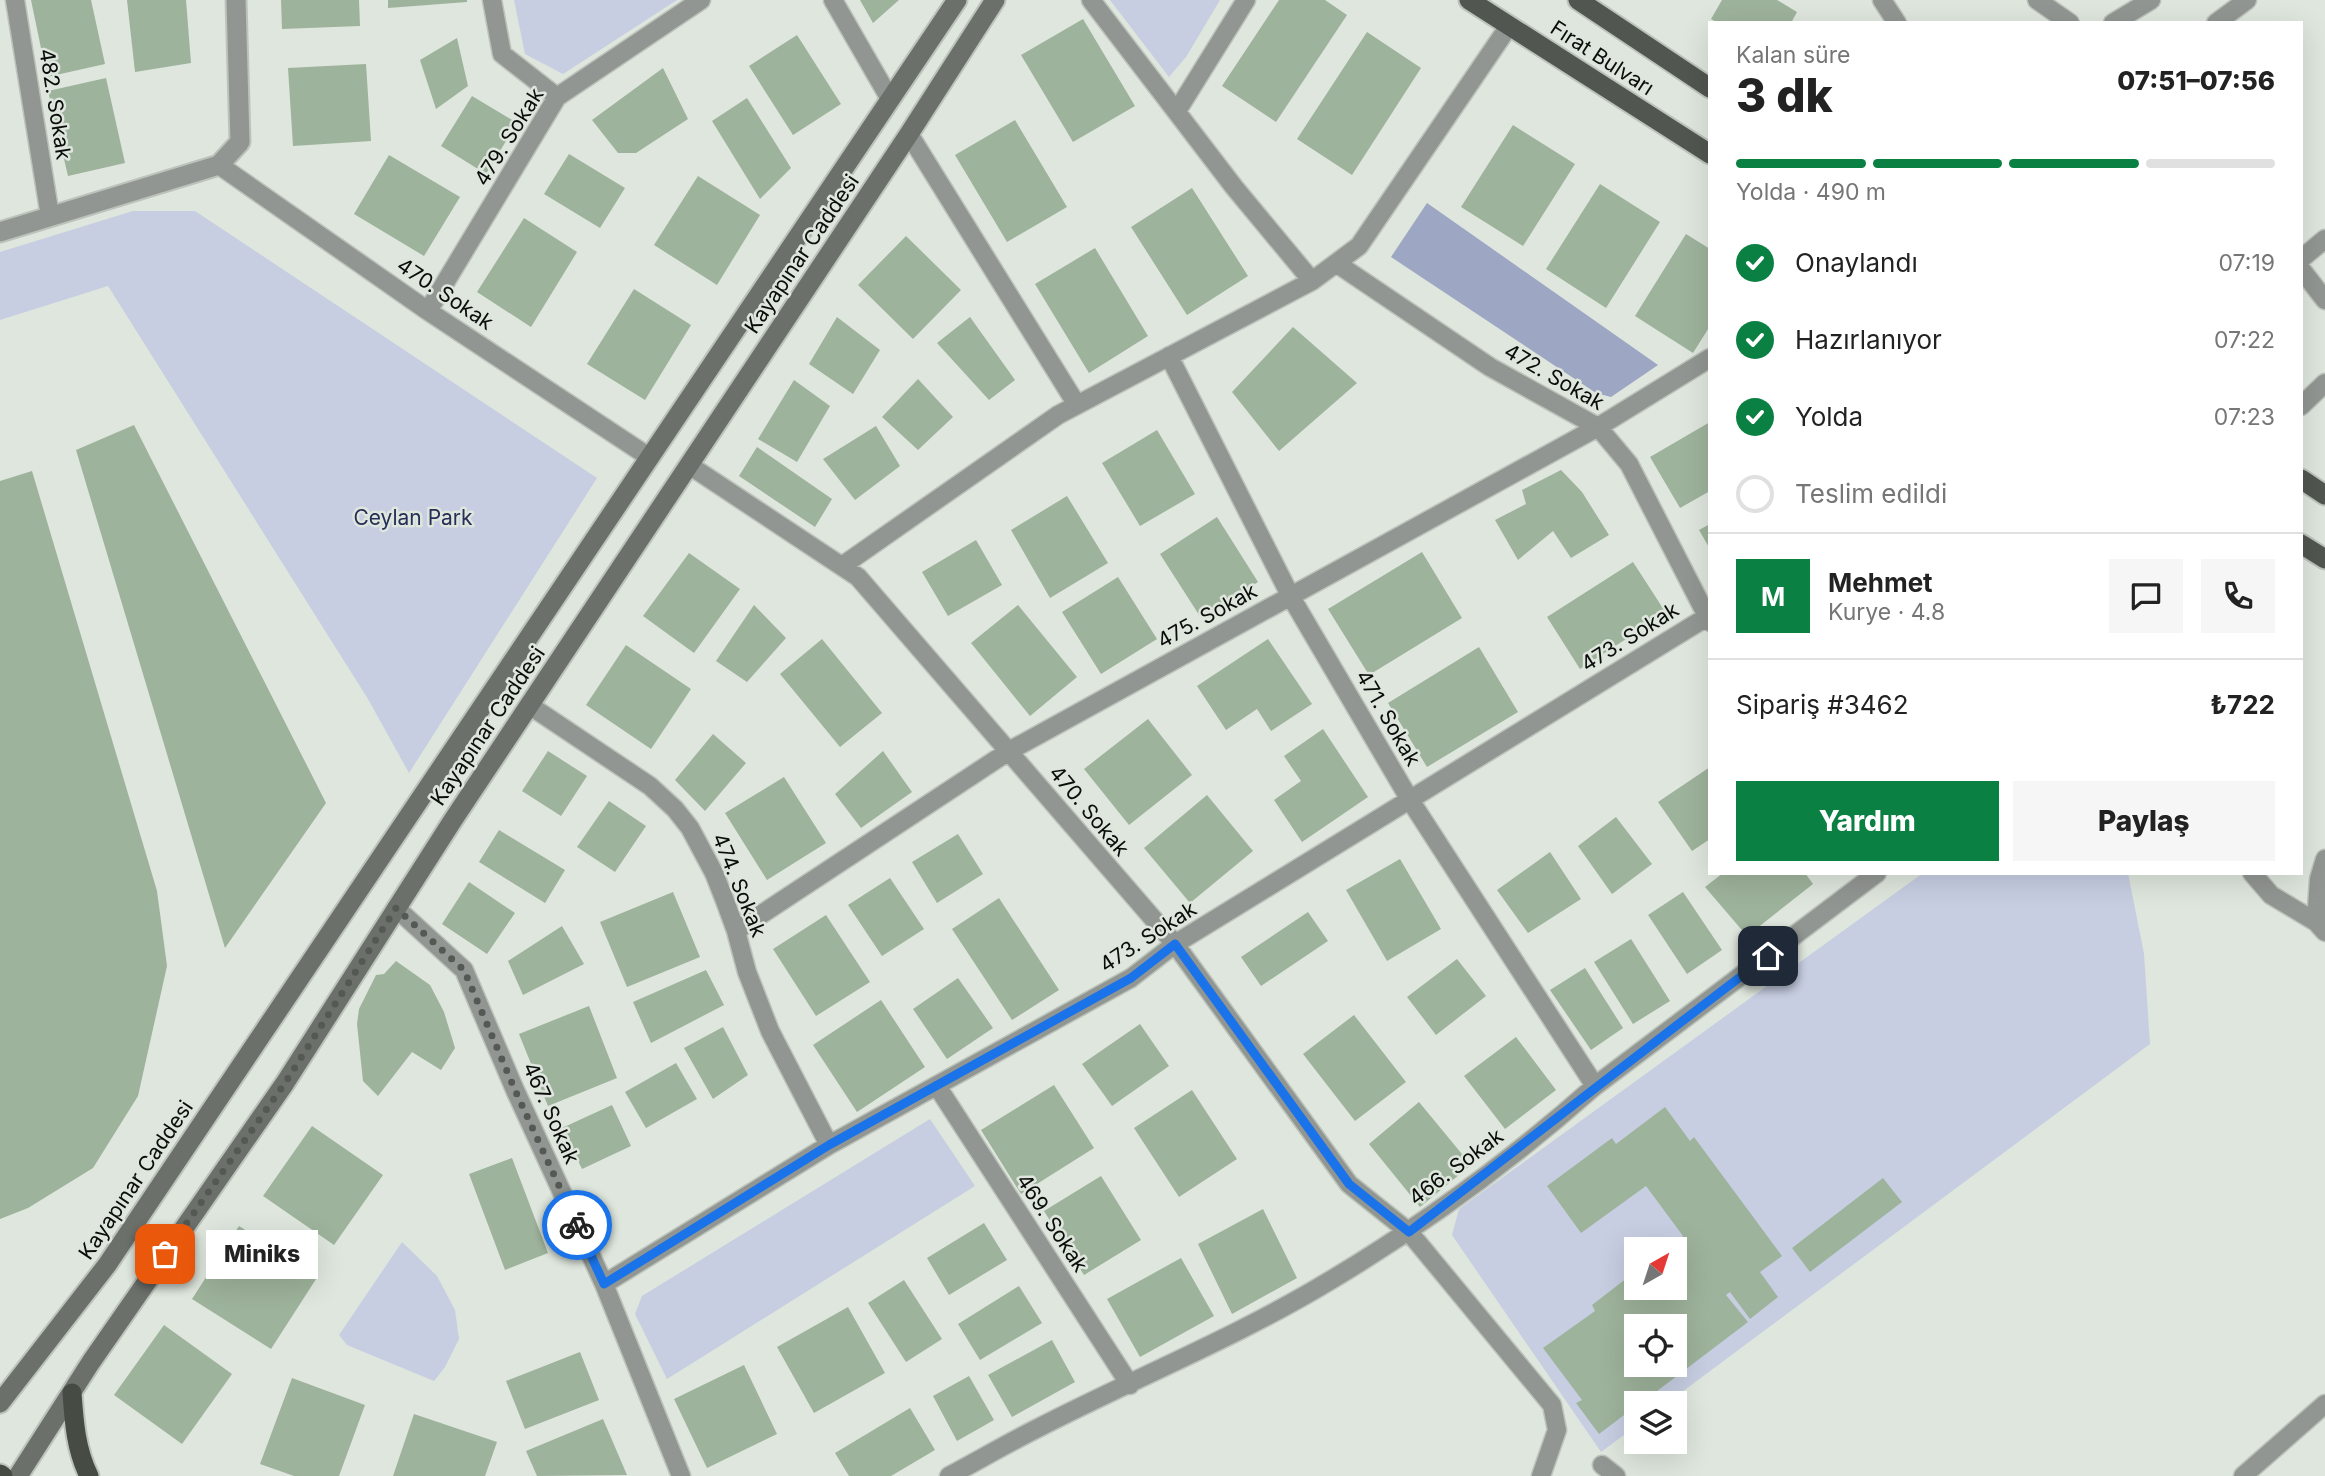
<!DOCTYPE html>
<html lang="tr">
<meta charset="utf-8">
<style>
:root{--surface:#fff;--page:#f6f6f6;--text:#222;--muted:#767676;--line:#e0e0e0;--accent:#0b8043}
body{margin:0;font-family:Inter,sans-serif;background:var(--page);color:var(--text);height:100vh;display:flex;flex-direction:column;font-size:26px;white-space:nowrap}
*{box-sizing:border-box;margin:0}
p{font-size:23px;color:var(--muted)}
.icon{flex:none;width:38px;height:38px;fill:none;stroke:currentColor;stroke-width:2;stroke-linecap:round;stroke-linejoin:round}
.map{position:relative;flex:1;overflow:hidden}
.panel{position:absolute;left:1708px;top:21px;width:595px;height:854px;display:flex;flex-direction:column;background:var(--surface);border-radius:0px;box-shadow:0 7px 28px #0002}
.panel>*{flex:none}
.needle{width:46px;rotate:39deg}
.fabs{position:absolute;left:1624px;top:1237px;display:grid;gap:14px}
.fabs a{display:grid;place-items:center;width:63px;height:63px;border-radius:0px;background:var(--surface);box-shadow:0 7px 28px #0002;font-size:35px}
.pin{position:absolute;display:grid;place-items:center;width:60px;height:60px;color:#fff;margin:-30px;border-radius:14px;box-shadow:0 4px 10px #0006}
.courier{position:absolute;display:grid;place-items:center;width:70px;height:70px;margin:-35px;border:5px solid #1a73e8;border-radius:50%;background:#fff;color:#222;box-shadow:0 2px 9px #0007}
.bubble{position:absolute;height:49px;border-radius:0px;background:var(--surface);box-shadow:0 7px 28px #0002;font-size:23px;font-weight:800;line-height:49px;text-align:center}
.headline em{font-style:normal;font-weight:800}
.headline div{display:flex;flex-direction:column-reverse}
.headline{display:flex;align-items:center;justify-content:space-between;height:119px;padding:0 28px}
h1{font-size:46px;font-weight:800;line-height:52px}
.bar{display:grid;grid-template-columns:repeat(4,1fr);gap:10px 7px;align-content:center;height:84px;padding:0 28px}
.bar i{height:9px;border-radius:5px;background:var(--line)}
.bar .active{background:var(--accent)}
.bar p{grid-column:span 4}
.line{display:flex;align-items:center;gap:18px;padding:0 28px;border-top:2px solid var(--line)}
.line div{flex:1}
.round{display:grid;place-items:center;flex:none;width:74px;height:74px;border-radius:0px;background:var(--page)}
ol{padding:0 28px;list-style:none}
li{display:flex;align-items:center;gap:21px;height:77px}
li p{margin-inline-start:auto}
li .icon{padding:7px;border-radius:50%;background:var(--accent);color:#fff;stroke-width:4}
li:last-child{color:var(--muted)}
li i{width:38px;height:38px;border:4px solid var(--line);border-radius:50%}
.cta{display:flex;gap:14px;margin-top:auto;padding:14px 28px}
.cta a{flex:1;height:80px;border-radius:0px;background:var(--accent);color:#fff;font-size:28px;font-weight:800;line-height:80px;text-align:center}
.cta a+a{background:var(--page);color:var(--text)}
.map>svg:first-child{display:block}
.green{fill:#c7cee2;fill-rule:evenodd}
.forest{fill:#9da6c2}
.building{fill:#9eb39b;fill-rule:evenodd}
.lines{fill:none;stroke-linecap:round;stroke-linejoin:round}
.minor-casing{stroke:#bcc3bb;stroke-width:21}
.tertiary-casing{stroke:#bcc3bb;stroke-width:23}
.secondary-casing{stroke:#bcc3bb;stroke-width:23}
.primary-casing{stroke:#bcc3bb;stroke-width:23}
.trunk-casing{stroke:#bcc3bb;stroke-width:23}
.minor{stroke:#929692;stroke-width:18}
.tertiary{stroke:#929692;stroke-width:19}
.secondary{stroke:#6c706b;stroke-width:19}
.primary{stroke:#515650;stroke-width:19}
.trunk{stroke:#464b44;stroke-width:19}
.done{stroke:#545954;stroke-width:7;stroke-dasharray:0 12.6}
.route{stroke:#1a73e8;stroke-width:9}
.labels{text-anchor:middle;stroke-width:5;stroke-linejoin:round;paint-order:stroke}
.street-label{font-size:21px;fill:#0a0d0a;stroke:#dee6dd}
.park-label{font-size:21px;fill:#252f57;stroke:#dee6dd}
</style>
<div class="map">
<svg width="2325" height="1476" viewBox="0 0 2325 1476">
<rect width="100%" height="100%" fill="#dee6dd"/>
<path class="green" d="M514,0H677L563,74L525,54Z
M1110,0H1220L1186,57L1169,77Z
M133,211H195L597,478L409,773L368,699L108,286L0,320V252Z
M1923,873H2128L2144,954L2150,1044L1667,1403L1636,1404V1426L1601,1452L1452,1235L1459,1209ZM1636,1250H1675V1288H1636ZM1636,1326H1675V1365H1636Z
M930,1119L975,1186L667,1379L635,1314L642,1296Z
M402,1242L437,1276L455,1310L459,1339L445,1367L434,1381L347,1345L339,1335Z"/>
<path class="forest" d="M1427,203L1658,365L1611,397L1596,393L1391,257Z"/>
<path class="building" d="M31,0H91L105,64L47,77Z
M127,0H186L191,63L135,72Z
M281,0H359L360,26L282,29Z
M388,0H467V2L388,8Z
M860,0H899L873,23Z
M1279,0H1325L1347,15L1276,122L1222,86Z
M1722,0H1777L1797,12L1791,23H1718L1711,19Z
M1083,19L1135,106L1073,142L1021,55Z
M1367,32L1421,68L1352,175L1297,139Z
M797,35L841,104L793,135L749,66Z
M457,38L468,86L436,109L420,60Z
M366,64L371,141L293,146L288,68Z
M663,68L688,119L636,153H618L592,120Z
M106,78L125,163L68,176L48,91Z
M472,96L517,123L486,174L441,146Z
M747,98L791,168L760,199L712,121Z
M1015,120L1067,207L1007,242L955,155Z
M1513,125L1575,164L1523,246L1461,207Z
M569,154L625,188L600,228L544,194Z
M389,155L460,197L424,256L354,214Z
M698,176L760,215L717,285L654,245Z
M1600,184L1660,222L1606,308L1546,269Z
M1192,188L1248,276L1187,315L1131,227Z
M524,218L577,252L531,327L477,292Z
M1686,234L1710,249V326L1693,353L1635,316Z
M906,236L961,290L913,339L858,285Z
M1095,248L1148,336L1089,373L1035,284Z
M634,289L691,325L645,400L587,364Z
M837,317L880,350L853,394L809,364Z
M970,317L1015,380L989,400L937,343Z
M1293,327L1357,383L1279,451L1232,392Z
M918,379L953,417L918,450L882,417Z
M794,380L830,406L797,462L758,439Z
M1710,422V491L1680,508L1650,457Z
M134,425L326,803L225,948L76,450Z
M876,426L900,466L855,500L823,459Z
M1157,430L1195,494L1140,526L1102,463Z
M757,447L832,499L815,527L739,476Z
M1561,470L1582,492L1609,535L1571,558L1553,531L1518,560L1495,520L1526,504L1522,490Z
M32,471L157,891L167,966L138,1096L93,1168L28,1208L0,1219V481Z
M1067,496L1108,563L1050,598L1011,530Z
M1217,517L1258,582L1201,618L1160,554Z
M1710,524V549L1699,530Z
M976,540L1002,585L948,616L922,572Z
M1422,552L1462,618L1369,675L1328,609Z
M689,553L740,589L694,653L643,616Z
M1633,562L1666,613L1580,669L1547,617Z
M1118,577L1157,639L1101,674L1062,612Z
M754,605L786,638L747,682L716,661Z
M1018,605L1077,677L1030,716L971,643Z
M822,639L882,713L840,747L780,674Z
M1268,639L1312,704L1271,731L1257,709L1226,730L1197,686Z
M626,645L691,689L651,749L586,705Z
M1479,647L1518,712L1427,767L1388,703Z
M1148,719L1192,775L1129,825L1084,769Z
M1323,729L1368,797L1302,842L1274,800L1301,781L1284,756Z
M713,734L746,763L705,811L675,780Z
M548,751L587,776L561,816L522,791Z
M883,751L912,792L861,828L835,794Z
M1710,767V839L1692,851L1658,802Z
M784,777L826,843L767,880L725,813Z
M1207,795L1253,851L1190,903L1144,848Z
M609,801L646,826L615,872L577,847Z
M1616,817L1652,864L1612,894L1578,846Z
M499,830L565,870L545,903L479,862Z
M958,834L983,874L937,903L912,862Z
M1550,852L1581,899L1528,933L1497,890Z
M1400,859L1441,929L1387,961L1346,890Z
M1723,873H1805L1813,884L1747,936L1705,887Z
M890,878L924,929L882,956L848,905Z
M469,882L515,913L487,954L442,924Z
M673,892L700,957L627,987L600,922Z
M1683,892L1722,950L1687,974L1648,915Z
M999,898L1059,990L1012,1020L952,929Z
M1308,912L1328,941L1261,986L1241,957Z
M826,915L870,982L816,1016L773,949Z
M562,926L584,964L523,995L508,961Z
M1631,939L1670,1001L1633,1024L1594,962Z
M1457,959L1486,996L1436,1035L1407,997Z
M396,961L430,985L444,1012L455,1048L441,1070L412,1052L378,1096L363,1081L357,1024L359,1009L376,975L384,974Z
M1585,968L1623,1028L1591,1050L1550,990Z
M706,970L724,1005L651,1043L633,1002Z
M958,978L993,1028L947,1059L913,1009Z
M881,1000L925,1067L857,1112L813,1045Z
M589,1006L617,1078L548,1106L519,1034Z
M1354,1015L1406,1082L1355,1121L1303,1054Z
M1140,1024L1169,1066L1112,1106L1082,1064Z
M723,1027L748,1075L713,1099L684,1048Z
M1516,1037L1556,1090L1505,1129L1464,1076Z
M676,1063L697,1099L646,1128L625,1092Z
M1054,1085L1094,1148L1021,1194L981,1130Z
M1192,1090L1237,1159L1179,1197L1134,1128Z
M1419,1102L1471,1165L1420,1207L1369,1144Z
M612,1105L631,1146L582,1169L562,1128Z
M1665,1107L1690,1141L1694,1137L1782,1256L1760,1272L1778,1297L1750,1319L1730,1292L1726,1295L1748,1322L1640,1404H1636V1406L1599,1434L1576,1403L1582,1400L1543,1348L1595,1311L1592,1305L1636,1271V1288H1675V1250H1665L1683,1236L1646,1186L1581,1233L1547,1186L1612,1138L1616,1144ZM1636,1326H1675V1365H1636Z
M312,1126L383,1175L334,1245L263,1196Z
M512,1158L548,1253L505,1270L469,1174Z
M1101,1176L1141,1240L1084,1275L1044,1211Z
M1883,1178L1902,1202L1810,1272L1792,1248Z
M1263,1209L1297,1278L1232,1314L1198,1244Z
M984,1223L1007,1260L949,1295L927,1258Z
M239,1226L318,1276L271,1349L192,1299Z
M1181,1258L1214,1316L1140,1357L1107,1299Z
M904,1280L942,1339L906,1362L868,1303Z
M1019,1286L1042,1323L980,1360L958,1324Z
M848,1307L885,1373L814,1413L777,1347Z
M164,1325L232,1374L182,1444L114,1395Z
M1052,1340L1075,1382L1012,1417L988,1375Z
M580,1352L599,1400L525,1429L506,1381Z
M744,1365L777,1434L707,1468L674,1399Z
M969,1376L994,1420L957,1441L933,1396Z
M292,1378L365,1405L339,1476H294L260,1464Z
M910,1408L935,1450L891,1476H849L835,1453Z
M414,1414L497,1442L485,1476H393Z
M603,1419L627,1475L537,1476L526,1451Z"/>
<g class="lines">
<g class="minor-casing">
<path id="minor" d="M15,0L50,216
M492,0L502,54L557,97
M833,0L890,99
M1091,0L1234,187L1312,281
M1882,0L1897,23
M2037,0L2070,23
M2113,23L2151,0
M2216,23L2247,0
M1177,111L1246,0
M909,134L1077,405
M219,165L428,311L649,457
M2301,259L2325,239
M1336,263L1490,367L1598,427L1629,464L1710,622
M2301,269L2325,300
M428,311L557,97L701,0
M1169,356L1291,597L1410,800L1595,1086
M2301,406L2325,383
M689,465L858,577L1175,944L1349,1184L1409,1232L1552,1405L1557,1430L1541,1476
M842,566L1058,415L1312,281L1359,246L1509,26
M529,705L650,786L675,809L690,828L714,873L725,901L736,931L747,972L770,1031L829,1145
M2325,859L2319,879L2316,922L2325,932
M2252,873L2271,895L2316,922
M396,908L464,970L515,1090L604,1284L681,1476
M736,931L1009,751L1598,427L1710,358
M937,1086L1130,1385
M604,1284L829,1145L1131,978L1175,944L1710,615
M1602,1465L1616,1476
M949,1476C979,1460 1008,1443 1038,1428C1135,1378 1237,1337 1331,1280C1423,1225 1514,1158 1595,1086L1877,873
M2243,1476L2325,1404"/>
</g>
<g class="tertiary-casing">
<path id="tertiary" d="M0,232L219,165L240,142L236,0"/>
</g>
<g class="secondary-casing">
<path id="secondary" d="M0,1403L107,1265L957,0
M18,1476L91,1362L285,1083L453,820L909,134L995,0"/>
</g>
<g class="primary-casing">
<path id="primary" d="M1469,0L1710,154
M1578,0L1710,88
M2301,479L2325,495
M2301,544L2325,559"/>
</g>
<g class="trunk-casing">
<path id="trunk" d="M72,1393C74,1422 76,1450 89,1476
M0,1474L3,1476"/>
</g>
<use href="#minor" class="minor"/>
<use href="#tertiary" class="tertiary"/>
<use href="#secondary" class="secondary"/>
<use href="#primary" class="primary"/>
<use href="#trunk" class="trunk"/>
</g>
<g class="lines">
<path class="done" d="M165,1254L285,1083L396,908L464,970L515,1090L577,1225"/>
<path class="route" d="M577,1225L604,1284L829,1145L1131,978L1175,944L1349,1184L1409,1232C1529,1140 1647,1047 1768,956"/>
</g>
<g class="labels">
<g class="street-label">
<text transform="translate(1602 58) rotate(33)" y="7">Fırat Bulvarı</text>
<text transform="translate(55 104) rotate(81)" y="7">482. Sokak</text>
<text transform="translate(509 137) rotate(-58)" y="7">479. Sokak</text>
<text transform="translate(802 254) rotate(-56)" y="7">Kayapınar Caddesi</text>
<text transform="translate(445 294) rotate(34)" y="7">470. Sokak</text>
<text transform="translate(1554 377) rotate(30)" y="7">472. Sokak</text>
<text transform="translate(1207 616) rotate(-29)" y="7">475. Sokak</text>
<text transform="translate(1630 637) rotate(-32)" y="7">473. Sokak</text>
<text transform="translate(1388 718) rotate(60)" y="7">471. Sokak</text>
<text transform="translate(488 726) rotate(-56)" y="7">Kayapınar Caddesi</text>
<text transform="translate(1089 811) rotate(50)" y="7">470. Sokak</text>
<text transform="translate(739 885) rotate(68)" y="7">474. Sokak</text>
<text transform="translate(1148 937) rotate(-33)" y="7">473. Sokak</text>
<text transform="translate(551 1113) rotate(66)" y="7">467. Sokak</text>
<text transform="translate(1456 1167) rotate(-37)" y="7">466. Sokak</text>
<text transform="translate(136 1180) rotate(-56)" y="7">Kayapınar Caddesi</text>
<text transform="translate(1052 1223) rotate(57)" y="7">469. Sokak</text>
</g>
<g class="park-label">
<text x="413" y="525">Ceylan Park</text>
</g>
</g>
</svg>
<div class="fabs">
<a><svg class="needle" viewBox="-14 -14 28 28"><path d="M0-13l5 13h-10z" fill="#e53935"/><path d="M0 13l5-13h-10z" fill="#767676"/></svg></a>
<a><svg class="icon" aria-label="locate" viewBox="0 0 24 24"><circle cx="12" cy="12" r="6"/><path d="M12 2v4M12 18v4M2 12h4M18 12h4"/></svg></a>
<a><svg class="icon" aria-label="layers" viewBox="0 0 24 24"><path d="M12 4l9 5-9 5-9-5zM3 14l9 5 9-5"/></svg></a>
</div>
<div class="pin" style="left:165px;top:1254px;background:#ea580c"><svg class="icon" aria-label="bag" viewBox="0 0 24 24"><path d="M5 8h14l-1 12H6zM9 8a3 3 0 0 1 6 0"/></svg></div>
<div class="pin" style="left:1768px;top:956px;background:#1f2937"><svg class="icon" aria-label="home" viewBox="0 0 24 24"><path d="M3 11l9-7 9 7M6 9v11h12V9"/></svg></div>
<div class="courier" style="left:577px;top:1225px"><svg class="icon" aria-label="bike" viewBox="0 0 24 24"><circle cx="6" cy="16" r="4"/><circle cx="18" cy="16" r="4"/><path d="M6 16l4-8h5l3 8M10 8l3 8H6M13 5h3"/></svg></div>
<div class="bubble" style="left:206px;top:1230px;width:112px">Miniks</div>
<section class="panel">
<div class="headline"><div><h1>3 dk</h1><p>Kalan süre</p></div><em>07:51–07:56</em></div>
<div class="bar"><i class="active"></i><i class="active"></i><i class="active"></i><i></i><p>Yolda · 490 m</p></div>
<ol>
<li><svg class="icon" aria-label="check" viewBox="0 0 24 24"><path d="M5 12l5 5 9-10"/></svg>Onaylandı<p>07:19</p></li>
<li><svg class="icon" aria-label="check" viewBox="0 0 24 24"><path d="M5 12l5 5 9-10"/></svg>Hazırlanıyor<p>07:22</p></li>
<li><svg class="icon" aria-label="check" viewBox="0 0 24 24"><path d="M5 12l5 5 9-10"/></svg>Yolda<p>07:23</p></li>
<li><i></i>Teslim edildi</li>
</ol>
<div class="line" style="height:126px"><b class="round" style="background:var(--accent);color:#fff">M</b><div><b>Mehmet</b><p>Kurye · 4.8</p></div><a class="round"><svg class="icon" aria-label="chat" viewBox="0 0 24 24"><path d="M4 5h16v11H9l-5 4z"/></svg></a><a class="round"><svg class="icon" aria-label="phone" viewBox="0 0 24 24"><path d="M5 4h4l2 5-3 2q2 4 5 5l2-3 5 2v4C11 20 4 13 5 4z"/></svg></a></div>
<div class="line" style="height:91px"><div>Sipariş #3462</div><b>₺722</b></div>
<div class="cta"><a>Yardım</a><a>Paylaş</a></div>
</section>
</div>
